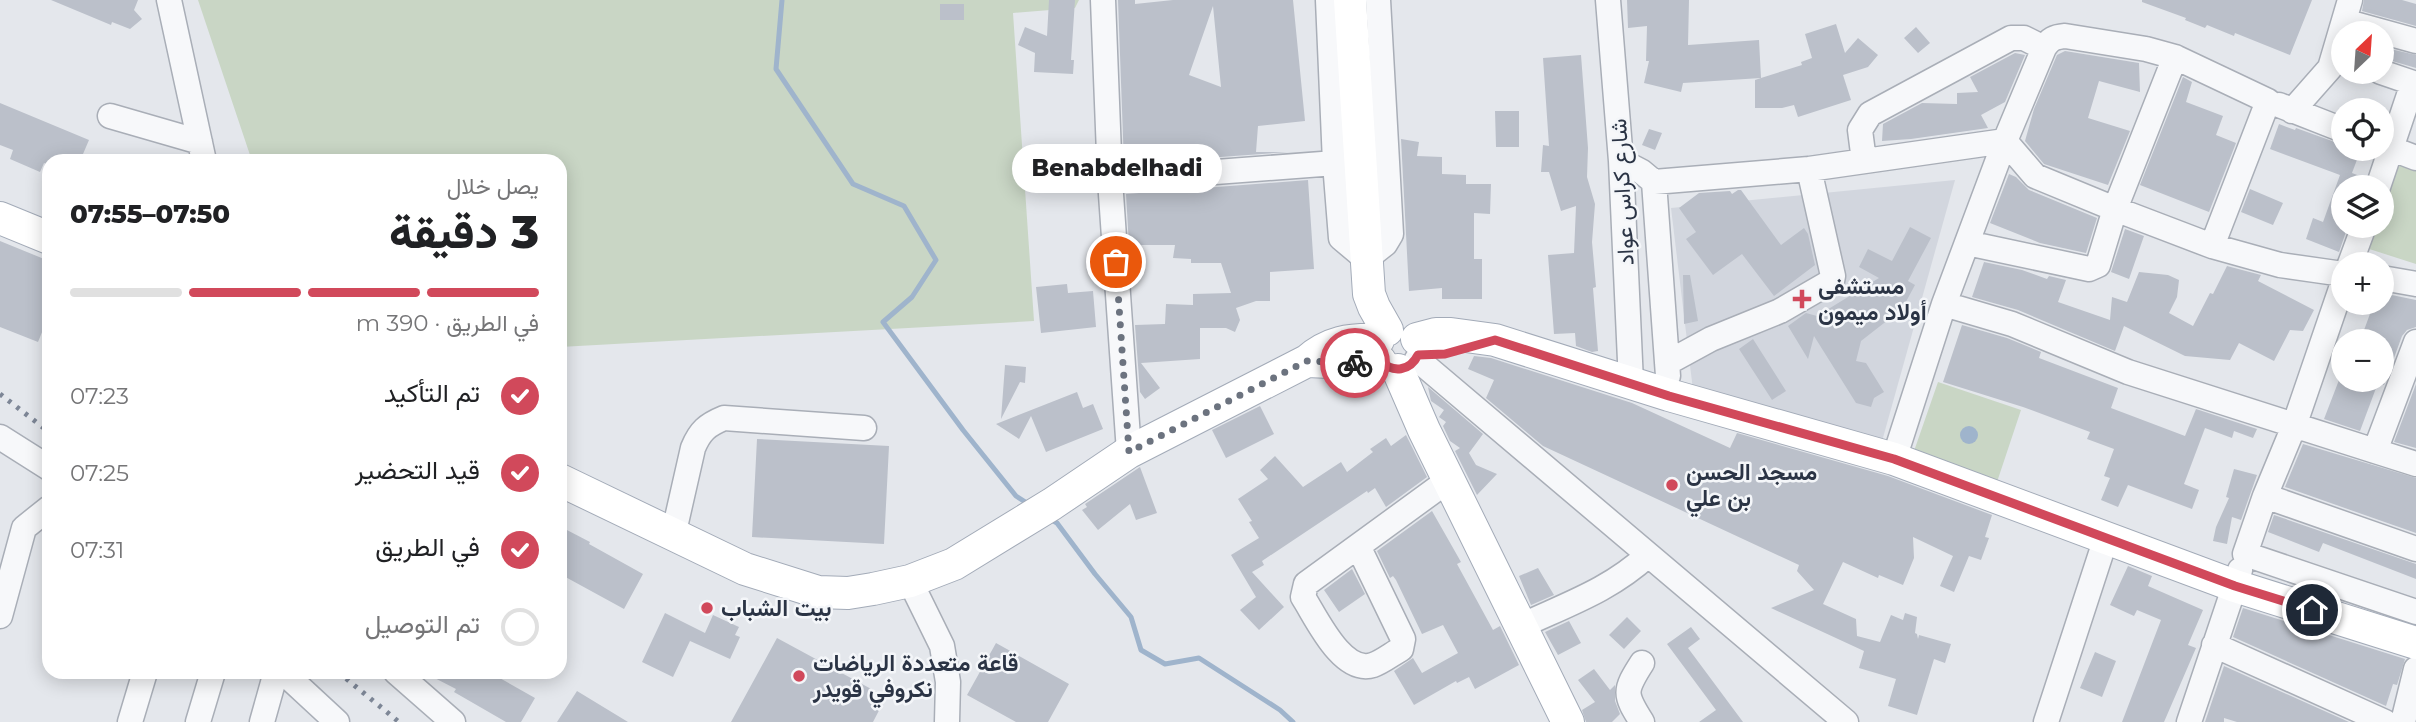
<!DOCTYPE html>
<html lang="ar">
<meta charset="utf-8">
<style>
:root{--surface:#fff;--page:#f2f2f2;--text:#202124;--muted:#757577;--line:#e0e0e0;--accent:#d1495b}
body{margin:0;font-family:Montserrat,Vazirmatn,sans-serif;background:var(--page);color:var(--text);direction:rtl;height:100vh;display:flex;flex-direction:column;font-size:26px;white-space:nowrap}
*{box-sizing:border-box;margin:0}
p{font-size:23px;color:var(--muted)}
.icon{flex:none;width:38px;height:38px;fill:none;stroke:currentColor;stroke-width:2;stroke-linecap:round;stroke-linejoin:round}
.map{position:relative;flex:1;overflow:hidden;direction:ltr}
.side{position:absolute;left:42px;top:154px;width:525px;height:525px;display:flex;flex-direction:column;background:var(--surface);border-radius:21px;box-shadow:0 4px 18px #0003;direction:rtl}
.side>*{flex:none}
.needle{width:46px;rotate:25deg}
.buttons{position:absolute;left:2331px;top:21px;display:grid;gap:14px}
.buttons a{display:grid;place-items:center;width:63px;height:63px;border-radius:50%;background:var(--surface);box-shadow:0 4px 18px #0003;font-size:35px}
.pin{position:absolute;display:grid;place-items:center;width:60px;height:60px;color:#fff;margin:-30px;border:4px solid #fff;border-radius:50%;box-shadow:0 2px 7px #0007}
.courier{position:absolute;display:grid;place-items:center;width:70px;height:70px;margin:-35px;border:5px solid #d1495b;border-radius:50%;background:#fff;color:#222;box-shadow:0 2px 9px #0007}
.bubble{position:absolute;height:49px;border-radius:24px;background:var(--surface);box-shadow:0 4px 18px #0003;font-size:23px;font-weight:800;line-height:49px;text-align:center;direction:rtl}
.overview em{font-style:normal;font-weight:800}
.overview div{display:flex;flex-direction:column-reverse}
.overview{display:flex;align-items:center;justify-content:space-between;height:119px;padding:0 28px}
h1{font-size:46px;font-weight:800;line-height:52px}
.bar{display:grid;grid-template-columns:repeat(4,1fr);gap:10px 7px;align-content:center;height:84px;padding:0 28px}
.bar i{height:9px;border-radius:5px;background:var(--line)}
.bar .current{background:var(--accent)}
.bar p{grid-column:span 4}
ol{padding:0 28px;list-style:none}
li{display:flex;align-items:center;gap:21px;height:77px}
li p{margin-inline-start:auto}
li .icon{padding:7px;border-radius:50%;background:var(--accent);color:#fff;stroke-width:4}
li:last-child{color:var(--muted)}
li i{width:38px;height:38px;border:4px solid var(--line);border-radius:50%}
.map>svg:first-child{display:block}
.built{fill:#d2d6de}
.green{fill:#c9d6c5}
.water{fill:#9fb4cc}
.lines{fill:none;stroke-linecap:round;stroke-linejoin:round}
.stream{stroke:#9fb4cc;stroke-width:5}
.building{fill:#bbc0ca;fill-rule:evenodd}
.minor-casing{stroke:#a9aeb7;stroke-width:27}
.major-casing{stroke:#a3abb8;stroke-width:34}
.minor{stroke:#f7f8fa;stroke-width:24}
.major{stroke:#fff;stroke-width:32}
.rail{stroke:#7d8696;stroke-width:5;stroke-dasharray:3.5 7;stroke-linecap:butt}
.done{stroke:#6c737f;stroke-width:7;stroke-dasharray:0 12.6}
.route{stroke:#d1495b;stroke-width:9}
.poi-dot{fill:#d1495b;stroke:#f4f6f9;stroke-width:2.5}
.labels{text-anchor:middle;stroke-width:5;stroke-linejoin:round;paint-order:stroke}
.street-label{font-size:23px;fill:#2b3445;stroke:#f4f6f9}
.poi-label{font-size:23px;font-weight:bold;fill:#2b3445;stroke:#f4f6f9;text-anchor:start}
</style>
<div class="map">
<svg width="2416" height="722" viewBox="0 0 2416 722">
<rect width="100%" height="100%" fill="#e4e7ec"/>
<path class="built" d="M1955,180L1879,452L1693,390L1671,208Z"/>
<path class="green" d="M198,0H1079L1075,8L1013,13L1034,321L560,347V161H252Z
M2391,160L2416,168V264L2363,247L2369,226H2382V187Z
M1938,382L2021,410L1997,482L1913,454Z"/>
<path class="water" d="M1960 435a9 9 0 1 1 18 0a9 9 0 1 1-18 0Z"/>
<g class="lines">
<path class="stream" d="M782,0L776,69L853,184L904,206L936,260L912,297L883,322L963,430L1016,496L1030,505
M1050,519L1057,523L1095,574L1131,617L1141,650L1165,664L1199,658L1280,710L1293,722"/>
</g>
<path class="building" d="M51,0H138L134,10L142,19L130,29L112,22L111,25Z
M1049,0H1075L1071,60H1074L1073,74L1034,72L1035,53L1018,45L1025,27L1047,36Z
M1118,0H1135V4L1173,0H1293L1305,121L1258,126L1256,152H1288L1124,164ZM1213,6L1221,87L1189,75Z
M1627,0H1689L1688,45L1759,40L1761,78L1802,65L1801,62L1812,58L1805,34L1836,24L1845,53L1858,38L1878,55L1868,67L1843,75L1851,100L1798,117L1794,105L1782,108H1755V80L1761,78L1683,83L1681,92L1644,83L1649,61H1646L1647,26L1628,28Z
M2142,0H2312L2290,55L2235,33L2234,36L2207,25L2205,28L2185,20L2186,18L2142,2Z
M2364,0H2402L2416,4V26L2362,11Z
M940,4H964V20H940Z
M1916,27L1930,43L1918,53L1904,38Z
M2382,47L2416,55V68L2382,58Z
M2065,51L2139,63L2140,92L2099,81L2088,118L2130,131L2108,185L2044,164L2025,141L2034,109L2057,55Z
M2015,53L2025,55L2005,102L1981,115L1988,128L1911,139L1882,141L1883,124L1922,103L1957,104V93L1978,92L1970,77Z
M1581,55L1588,148L1587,177L1595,204L1592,242L1596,287L1593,288L1598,351L1592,352L1576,346L1575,333L1554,334L1548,255L1574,253L1576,206L1561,211L1549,172H1541L1543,145L1549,146L1543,58Z
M2183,77L2192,82L2186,102L2223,116L2216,135L2236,143L2209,212L2140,185Z
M0,103L89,140L80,161H49V165L44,163L40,172L10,159L13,150L0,145Z
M1495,111H1519V147H1496Z
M2279,124L2295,130L2296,128L2343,145V149H2361L2352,173L2365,178L2363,187H2343V226H2348L2339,252L2306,239L2313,218L2323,222L2340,175L2270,149Z
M1649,129L1662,133L1655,150L1642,145Z
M1401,139L1419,142L1417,156L1442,157V174L1466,175V184H1491L1490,214L1474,213V259H1482V299H1442V288L1409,291Z
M2009,174L2016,177L2029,190L2097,218L2086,253L2040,243L1990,223Z
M1308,180L1314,269L1270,272V301H1256L1236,308L1240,320L1235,332L1226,328H1200V359L1141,363L1160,388L1145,399L1140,392L1135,325L1165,324L1166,304L1193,305V294L1231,293L1221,263H1191V259L1173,258L1175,245H1129L1126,194Z
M2250,189L2283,203L2273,225L2241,212Z
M1738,190H1741L1781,245L1804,228L1808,234L1815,265L1774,296L1742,254L1713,275L1686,239L1696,232L1679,208L1699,193L1730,191L1732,194Z
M1910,227L1931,238L1908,281L1915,285L1902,309L1861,341L1856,361L1866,363L1884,392L1874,398L1871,407L1856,403L1814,336L1808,359L1788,326L1806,313L1817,316L1879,278L1859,267L1868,249L1892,261Z
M2125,229L2144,236L2129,279L2111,272Z
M0,241L49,261V315L38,342L0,327Z
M1984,262L2022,270L2047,279L2049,276L2066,280L2058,302L2110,320L2112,297L2127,302L2139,272L2168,275L2179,280L2177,297L2169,313L2193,326L2210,293L2213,294L2227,266L2261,275L2258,281L2314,310L2303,331L2290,330L2274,361L2239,343L2230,360L2185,356L2124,326L2115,351L2018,310L1972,297Z
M1683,275H1690L1698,321L1684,324Z
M1067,284L1068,293L1093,291L1096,327L1041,333L1036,287Z
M2382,293L2416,300V327L2407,330L2402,336L2384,385L2382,384V341H2360L2374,303H2382Z
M1962,325L2007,338L2041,352L2039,358L2118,388L2111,408L2185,436L2196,409L2257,429L2253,438L2234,431L2232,438L2205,428L2184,484L2199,490L2192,509L2128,485L2118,507L2101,500L2110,478L2104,476L2114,449L2087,439L2090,432L2023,407L1943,382Z
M1753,339L1786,391L1772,400L1739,349Z
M1474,356L1491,358L1632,403L1730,448L1737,433L1888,476L1992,515L1985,537L1989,538L1981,560L1969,556L1954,592L1940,586L1953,556L1913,537L1914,558L1903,585L1879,575L1878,578L1843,562L1823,604L1856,619L1857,636L1880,642L1891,615L1903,620L1905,613L1917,617L1915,633L1917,634L1918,639L1919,635L1951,644L1945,663L1934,659L1917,715L1888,706L1896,679L1859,668L1864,651L1771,608L1814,590L1797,571L1799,565L1543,446L1486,398L1494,380L1468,369Z
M1005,365L1026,367L1025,383L1020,382L1001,419Z
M2339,380H2379L2360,431L2324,419Z
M2416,384V448L2394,442Z
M1428,387L1483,434L1469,453L1476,465L1497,474L1477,495L1455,451L1460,448L1450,441L1443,426L1446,422L1439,417L1444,410L1431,401Z
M1077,392L1083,408L1093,404L1103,429L1046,452L1031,416L1019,439L996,424Z
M1260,406L1274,434L1226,458L1212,430Z
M1406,435L1427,477L1386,507L1375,488L1368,493L1367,491L1262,561L1264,565L1252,572L1284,607L1259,630L1240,610L1256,597L1231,555L1259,538L1249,522L1252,521L1238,499L1268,479L1260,470L1275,456L1303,487L1341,462L1347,472L1373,452L1370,449L1386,438L1391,446Z
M757,439L889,446L884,544L752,537Z
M2303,444L2416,478V533L2285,487Z
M1140,467L1157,513L1136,520L1130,504L1098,530L1082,510L1087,507L1085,504Z
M2234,469L2257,475L2241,520L2232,517L2227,544L2213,541L2216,527L2229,498L2226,497Z
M1432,511L1461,562L1457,564L1493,630L1500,626L1519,665L1475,689L1469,677L1457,683L1456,681L1414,705L1394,671L1413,658L1422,673L1458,653L1443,625L1422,634L1396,580L1393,576L1390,578L1377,551Z
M2274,515L2416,564V579L2323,543L2319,552L2268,532Z
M565,529L590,542L589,544L643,574L624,609L560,574V539Z
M2128,566L2152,576L2148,586L2203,610L2188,645L2196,648L2164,722H2122L2161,620L2137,610L2134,616L2110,605Z
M1538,568L1554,595L1531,605L1519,576Z
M1352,569L1365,594L1339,612L1324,590Z
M2243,608L2405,659L2397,685L2393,684L2386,706L2233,637Z
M665,613L705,633L713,615L739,627L735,635L740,637L730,659L690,641L673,677L642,662Z
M1627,617L1641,631L1624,649L1609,635Z
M1569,621L1581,643L1558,655L1545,632Z
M1691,627L1700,639L1688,648L1743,722H1699L1716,710L1667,644Z
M777,638L886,697L873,722H731Z
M996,643L1069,684L1048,722H1016L967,695Z
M2095,652L2116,661L2102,697L2080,688Z
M2224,666L2349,722H2237L2224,718V722H2205Z
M1594,669L1610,690L1615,685V701L1620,714L1612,722H1586L1582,710L1595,702L1578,680Z
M423,672H489L535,698L521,722H506L454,692L456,689Z
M577,691L628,722H557Z"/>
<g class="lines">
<g class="minor-casing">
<path id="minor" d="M169,0L204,161
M1103,0L1110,180L1335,163L1349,160
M1328,0L1335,163L1341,238L1366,259L1385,244L1391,234L1378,0
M1608,0L1621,161L1631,383
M2344,21L2416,41
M2381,72L2416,84
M2279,105L2343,130
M2292,111L2330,68L2350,0
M110,116L200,142
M2382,145L2416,158
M1621,161L1642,172L1654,182L1668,376
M1864,161L1860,130L1870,114L2011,38H2024L2044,48
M1110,180L1129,452
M1654,182L1809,169L2005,141L2044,48C2050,39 2054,37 2065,36L2146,49L2175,57L2268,101L2212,246
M2378,187L2413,83
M1967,243L2089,269L2098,265L2115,209L2175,57
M2350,264L2364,226
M2382,278L2416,284
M2343,283L2294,426L2265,496L2416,549
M1944,304L2012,324L2128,372L2375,451
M2416,342L2375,451L2416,464
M1417,359L1846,722
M1667,363L1711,339L1780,311L1832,281L1833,276L1809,169
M0,437L49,468
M1894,459L1944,304L2005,141L2035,176L2115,209L2212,246L2280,265L2343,274
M2265,496L2245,554L2416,612
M673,536L693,448C700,431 707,425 724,418L864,428
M1358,546L1403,639L1401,649C1392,654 1382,662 1373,665C1342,675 1316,617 1303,597L1306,584L1450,479
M910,581L942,646L948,682L947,722
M0,616L24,528L49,508
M1521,626C1568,604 1610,590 1648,555
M2214,645L2385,722
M1642,663C1624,691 1624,694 1642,722
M283,672L337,722
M396,672L453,722
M130,722L145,672
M198,722L213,672
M262,722L276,672
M2046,722L2106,538
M2189,722L2240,570
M2403,722L2416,669"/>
</g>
<g class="major-casing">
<path id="major" d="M1350,0L1369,294L1374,307L1387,330
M0,218L49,238
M1417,339L1436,334H1451L1495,340L1669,395L1894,459L2235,586L2416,643
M1307,361L1354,363L1380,361
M1398,370L1424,430L1568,722
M560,480L745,569L818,592L848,593L873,589L910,581L954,564L1052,504L1129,452L1307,361C1329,342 1349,339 1378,340"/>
</g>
<use href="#minor" class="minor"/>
<use href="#major" class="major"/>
<path class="rail" d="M0,394L49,432
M338,672L399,722"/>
</g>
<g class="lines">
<path class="done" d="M1116,262L1129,452L1307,361L1355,363"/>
<path class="route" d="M1355,363L1380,360C1393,374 1410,371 1418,355L1445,354L1495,340L1669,396L1894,459L2235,586L2312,610"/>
</g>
<g class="poi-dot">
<path d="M1798.5 288.5h7v7h7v7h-7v7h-7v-7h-7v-7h7z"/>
<circle cx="1672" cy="485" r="7"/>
<circle cx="707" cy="608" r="7"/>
<circle cx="799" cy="676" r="7"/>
</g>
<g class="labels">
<g class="street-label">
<text transform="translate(1622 192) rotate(-93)" y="8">شارع كراس عواد</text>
</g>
<g class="poi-label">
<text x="1818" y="294">مستشفى<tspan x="1818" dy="26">أولاد ميمون</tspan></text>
<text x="1686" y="480">مسجد الحسن<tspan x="1686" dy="26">بن علي</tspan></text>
<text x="721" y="616">بيت الشباب</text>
<text x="813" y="671">قاعة متعددة الرياضات<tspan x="813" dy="26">نكروفي قويدر</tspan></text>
</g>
</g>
</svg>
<div class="buttons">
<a><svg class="needle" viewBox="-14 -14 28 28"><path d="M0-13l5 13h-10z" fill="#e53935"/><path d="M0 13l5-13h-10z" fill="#757577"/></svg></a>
<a><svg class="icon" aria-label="locate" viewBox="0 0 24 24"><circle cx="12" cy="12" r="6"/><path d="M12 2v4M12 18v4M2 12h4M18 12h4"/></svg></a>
<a><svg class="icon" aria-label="layers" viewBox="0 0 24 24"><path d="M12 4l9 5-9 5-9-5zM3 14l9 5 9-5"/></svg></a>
<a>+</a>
<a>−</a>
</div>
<div class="pin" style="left:1116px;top:262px;background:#ea580c"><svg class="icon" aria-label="bag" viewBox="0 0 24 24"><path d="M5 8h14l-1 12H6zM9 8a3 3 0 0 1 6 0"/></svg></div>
<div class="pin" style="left:2312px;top:610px;background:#1f2937"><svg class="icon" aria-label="home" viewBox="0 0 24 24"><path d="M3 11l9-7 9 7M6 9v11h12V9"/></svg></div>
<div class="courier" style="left:1355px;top:363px"><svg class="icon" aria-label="bike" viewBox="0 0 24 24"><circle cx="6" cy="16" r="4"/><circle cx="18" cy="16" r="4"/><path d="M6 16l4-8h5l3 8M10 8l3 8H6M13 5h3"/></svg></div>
<div class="bubble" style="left:1012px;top:144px;width:210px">Benabdelhadi</div>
<section class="side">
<div class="overview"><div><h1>3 دقيقة</h1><p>يصل خلال</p></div><em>07:50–07:55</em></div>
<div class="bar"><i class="current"></i><i class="current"></i><i class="current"></i><i></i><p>في الطريق · 390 m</p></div>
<ol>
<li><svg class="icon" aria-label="check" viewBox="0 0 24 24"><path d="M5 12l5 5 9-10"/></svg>تم التأكيد<p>07:23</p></li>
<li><svg class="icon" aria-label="check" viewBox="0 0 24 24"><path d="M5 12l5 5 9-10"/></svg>قيد التحضير<p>07:25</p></li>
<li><svg class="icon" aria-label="check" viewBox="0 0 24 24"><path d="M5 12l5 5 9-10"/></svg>في الطريق<p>07:31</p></li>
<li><i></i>تم التوصيل</li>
</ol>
</section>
</div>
